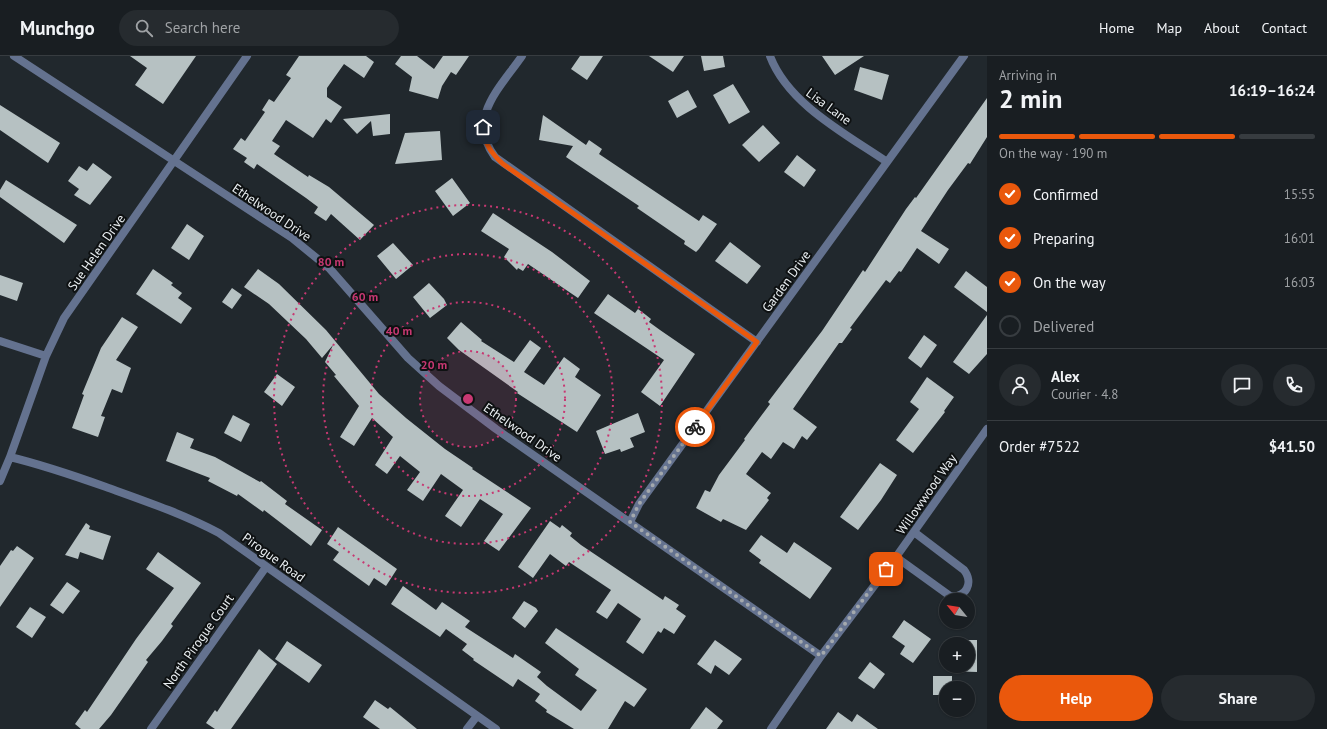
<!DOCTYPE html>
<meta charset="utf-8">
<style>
:root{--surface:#191e22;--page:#262b2f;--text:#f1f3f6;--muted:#9fa2a5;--line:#373c40;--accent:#ea580c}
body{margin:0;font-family:"PT Sans",sans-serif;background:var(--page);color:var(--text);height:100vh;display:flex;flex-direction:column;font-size:15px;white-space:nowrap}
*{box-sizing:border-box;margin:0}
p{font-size:13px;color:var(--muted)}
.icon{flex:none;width:22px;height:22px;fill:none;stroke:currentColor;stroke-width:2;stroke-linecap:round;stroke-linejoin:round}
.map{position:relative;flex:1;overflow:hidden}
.side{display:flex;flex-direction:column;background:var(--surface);width:340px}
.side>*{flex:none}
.needle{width:26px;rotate:300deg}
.buttons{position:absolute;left:939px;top:537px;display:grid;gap:8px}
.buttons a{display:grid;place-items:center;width:36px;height:36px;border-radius:50%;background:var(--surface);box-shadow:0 1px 3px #0004,0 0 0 1px var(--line);font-size:20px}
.pin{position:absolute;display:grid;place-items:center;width:34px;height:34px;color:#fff;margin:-17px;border-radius:8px;box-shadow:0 2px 6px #0006}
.courier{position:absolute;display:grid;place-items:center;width:40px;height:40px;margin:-20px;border:3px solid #ea580c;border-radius:50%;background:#fff;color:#222;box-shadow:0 1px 5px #0007}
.head em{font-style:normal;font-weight:800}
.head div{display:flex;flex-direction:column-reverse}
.head{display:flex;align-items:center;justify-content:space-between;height:68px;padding:0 12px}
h1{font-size:26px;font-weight:800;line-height:30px}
.bar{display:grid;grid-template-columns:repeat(4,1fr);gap:6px 4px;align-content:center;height:48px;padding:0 12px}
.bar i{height:5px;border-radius:3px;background:var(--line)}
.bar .active{background:var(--accent)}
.bar p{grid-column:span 4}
.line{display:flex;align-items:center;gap:10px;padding:0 12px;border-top:1px solid var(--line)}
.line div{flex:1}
.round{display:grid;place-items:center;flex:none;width:42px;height:42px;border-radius:21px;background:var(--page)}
ol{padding:0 12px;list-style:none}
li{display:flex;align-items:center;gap:12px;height:44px}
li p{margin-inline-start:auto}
li .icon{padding:4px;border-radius:50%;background:var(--accent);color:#fff;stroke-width:4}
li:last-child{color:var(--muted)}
li i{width:22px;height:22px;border:2px solid var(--line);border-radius:50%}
.button{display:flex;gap:8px;margin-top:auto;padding:8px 12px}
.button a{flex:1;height:46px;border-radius:24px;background:var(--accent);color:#fff;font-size:16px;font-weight:800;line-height:46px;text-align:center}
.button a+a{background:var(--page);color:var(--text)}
header{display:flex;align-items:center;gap:24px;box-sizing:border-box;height:56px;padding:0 20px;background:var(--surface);border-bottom:1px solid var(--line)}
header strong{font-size:19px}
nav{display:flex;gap:22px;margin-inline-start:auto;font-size:14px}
.search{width:280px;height:36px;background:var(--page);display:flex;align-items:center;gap:10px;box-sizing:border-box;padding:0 14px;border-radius:22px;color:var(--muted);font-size:15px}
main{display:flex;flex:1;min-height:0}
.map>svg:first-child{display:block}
.building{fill:#b6c1c2}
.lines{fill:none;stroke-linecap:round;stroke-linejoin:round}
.minor{stroke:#64728f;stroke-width:8}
.done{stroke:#a4a9ad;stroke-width:4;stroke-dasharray:0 7.2}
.route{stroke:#ea580c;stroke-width:5}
.ring{fill:none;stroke:#c83872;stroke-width:2;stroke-dasharray:2 4}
.labels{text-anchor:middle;stroke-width:4;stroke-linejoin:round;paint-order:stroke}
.street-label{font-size:13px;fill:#eaeff2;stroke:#0e1112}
.centre{fill:#c83872;stroke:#0e1112;stroke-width:2}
.ring-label{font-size:12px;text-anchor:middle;font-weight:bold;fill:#c83872;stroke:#0e1112;stroke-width:4;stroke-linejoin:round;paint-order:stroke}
</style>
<header>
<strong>Munchgo</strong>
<div class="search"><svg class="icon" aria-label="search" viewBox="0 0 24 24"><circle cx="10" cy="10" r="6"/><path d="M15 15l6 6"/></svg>Search here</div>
<nav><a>Home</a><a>Map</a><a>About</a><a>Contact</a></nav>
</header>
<main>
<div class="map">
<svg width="987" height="673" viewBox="0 0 987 673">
<rect width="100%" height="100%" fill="#21282d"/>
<path class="building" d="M130,0H196L163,48L135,29L147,12Z
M299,0H366L374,6L364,22L344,8L327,32V41L342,51L331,67L326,63L313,82L286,64L272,85L280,90L274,98L308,121L309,119L329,131L374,169L360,184L331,158L326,165L314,157L318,151L306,142L257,108L254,113L244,106L247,102L233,93L241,82L245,85L265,56L262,54L269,43L274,46L291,22L286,19Z
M401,0H417L434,13L443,0H469L456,19L451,16L442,30L438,43L409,35L412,21L395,8Z
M580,0H603L587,24L571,13Z
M649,0H684L673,16Z
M701,0H723L725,11L704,15Z
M822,0H864L835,19Z
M860,11L889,19L882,44L854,34Z
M733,28L750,56L729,68L713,39Z
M688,34L697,51L677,62L668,45Z
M987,42V81L970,108L968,107L948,134L921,175L949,193L939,208L917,192L901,216L899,215L890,227L886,224L850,272L852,273L842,287H839L793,353L817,371L807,384L802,380L794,393L783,386L771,403L762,396L746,418L771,437L767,442L769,444L746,474L723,463L721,466L696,452L705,434L710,436L719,419L745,384L744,383L770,348L768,346L822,275L863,214L865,216L906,153L915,141L916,142Z
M0,49L60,87L48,107L0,74Z
M390,58V78L373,80L371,65L357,78L343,63Z
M543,59L586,89L589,84L602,93L599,98L699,165L703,159L717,168L699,193L696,196L684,188L685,185L637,152L639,150L566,101L573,90L539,84Z
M763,69L780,87L759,106L742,89Z
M440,75L442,104L395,108L405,77Z
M797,99L816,114L804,131L784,116Z
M93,107L112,121L90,149L74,139L79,133L68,125L79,110L87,115Z
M452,122L470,147L453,160L435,135Z
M6,124L77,169L64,187L0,141V134Z
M493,157L552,196L590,225L578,242L528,208L523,215L518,212L517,214L504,201L509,193L481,175Z
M187,168L204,180L189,204L171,192Z
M730,186L761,210L747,228L715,205Z
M393,187L413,209L396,223L377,200Z
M153,213L173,227L171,229L182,237L178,242L192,252L181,268L136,238Z
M258,213L279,228L326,274L379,338L406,362L445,393L473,412L472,413L531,452L499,495L484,485L503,458L480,443L461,471L445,460L463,434L441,418L423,445L407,434L420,416L400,400L387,418L375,409L393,381L372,362L354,390L340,381L359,350L334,320L336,319L325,306L333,289L322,302L306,283L269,248L244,231Z
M966,215L987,231V256L954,231Z
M0,219L23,227L17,245L0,239Z
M429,227L444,243L447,249L430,262L413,241Z
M232,232L242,239L232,253L222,246Z
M608,238L635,257L638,253L646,259L651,263L649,266L660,274L695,298L660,350L641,336L664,304L594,257Z
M987,259V298L969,318L953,306Z
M122,261L138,271L116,304L131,312L122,337L112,333L101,360L105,361L98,381L72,372L84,339L82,338L101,292Z
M461,266L482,284L481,285L514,306L530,284L541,292L524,316L544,329L564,301L580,313L575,321L601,339L577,376L517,337L518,336L459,294L447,282Z
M924,279L937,289L921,312L908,302Z
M277,318L295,331L282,350L264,336Z
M927,321L954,341L944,355L945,356L913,397L896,384L919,353L910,346Z
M638,357L645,376L630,382L634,391L621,396L620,393L605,398L596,375Z
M233,359L250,368L241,386L224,377Z
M177,376L194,383L190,392L215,401L260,426L261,425L287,445L285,448L322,474L311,490L264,454L263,456L238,438L237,440L208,425L210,422L166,405Z
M880,407L897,419L881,444L858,474L840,461Z
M550,465L560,472L562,469L572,477L570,480L581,489L663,544L665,540L679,549L676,553L686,560L674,578L664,572L661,577L658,575L643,598L626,586L641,563L618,547L607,563L596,556L611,534L569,506L566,510L550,498L533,522L518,511Z
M86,467L90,470L89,473L111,480L103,504L80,496L78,503L65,499Z
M338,471L397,513L386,530L374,522L369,530L333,504L339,496L327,488Z
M761,479L787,497L794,486L832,512L810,543L759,507L761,504L749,495Z
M17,490L34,502L0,551V510L11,494L13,495Z
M158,496L201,527L171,568L173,570L162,585L146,604L148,606L111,659L99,673H81L75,668L85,654L87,656L136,583L174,532L146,513Z
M67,526L80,535L63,558L50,549Z
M403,530L436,554L442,546L470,565L465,571L513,602L515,598L541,616L537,621L547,630L581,655L597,634L575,619L579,613L545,587L556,572L647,633L634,651L625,645L608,673H574L546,656L547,654L535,645L540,638L518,623L513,631L473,604L474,603L462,594L467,588L446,573L440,581L391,548Z
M524,545L536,552L538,555L525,572L512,562Z
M30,551L46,561L32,582L16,571Z
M904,564L931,583L913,607L900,598L905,590L892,581Z
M715,584L742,603L729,619L715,609L711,618L697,608Z
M966,584H977V616L947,615V610H968V588H948V586H965Z
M287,585L322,609L309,627L275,603Z
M259,593L277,608L231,673H215L206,667L215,654L217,656Z
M870,606L885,618L874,633L858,622Z
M933,620H952V632H946V639H933Z
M375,644L388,653L390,651L417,673H380L363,661Z
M706,651L723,665L717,673H690Z
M838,656L852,666L857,658L878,673H826Z"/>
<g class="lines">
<path class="minor" d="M14,0L292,182L330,213L408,302L439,330L496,373L821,600
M522,0C500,32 466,62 495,101L757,286
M770,0C788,48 846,78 887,106
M0,285L46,300
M10,401C43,409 75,420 106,431C145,445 183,458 219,477L496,673
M0,425L10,401L46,300L64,262L247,0
M630,466L639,448L964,0
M896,501L950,540C966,542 974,527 964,514L914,476
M151,673L266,511
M467,673L477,660
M771,673L821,600L896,501L987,373"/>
</g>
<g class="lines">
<path class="done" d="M695,371L639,448L630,466L821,600L886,513"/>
<path class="route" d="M483,71C484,87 491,97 503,108L757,286L695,371"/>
</g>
<circle cx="468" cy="343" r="48" fill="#c83872" fill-opacity=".12"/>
<g class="ring">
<circle cx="468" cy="343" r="48"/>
<circle cx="468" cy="343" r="97"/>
<circle cx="468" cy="343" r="145"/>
<circle cx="468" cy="343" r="194"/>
</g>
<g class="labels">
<g class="street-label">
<text transform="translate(829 50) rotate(36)" y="5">Lisa Lane</text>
<text transform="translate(272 156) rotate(34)" y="5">Ethelwood Drive</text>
<text transform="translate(96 196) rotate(-55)" y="5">Sue Helen Drive</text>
<text transform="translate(786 225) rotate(-54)" y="5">Garden Drive</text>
<text transform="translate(523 376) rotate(35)" y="5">Ethelwood Drive</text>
<text transform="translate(926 438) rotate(-55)" y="5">Willowwood Way</text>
<text transform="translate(274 501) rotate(36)" y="5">Pirogue Road</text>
<text transform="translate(198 585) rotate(-55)" y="5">North Pirogue Court</text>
</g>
</g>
<circle cx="468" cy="343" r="6" class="centre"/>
<g class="ring-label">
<text x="331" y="210">80 m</text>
<text x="365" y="245">60 m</text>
<text x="399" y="279">40 m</text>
<text x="434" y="313">20 m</text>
</g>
</svg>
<div class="buttons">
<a><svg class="needle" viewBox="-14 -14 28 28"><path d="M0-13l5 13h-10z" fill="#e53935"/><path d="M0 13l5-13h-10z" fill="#9fa2a5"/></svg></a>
<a>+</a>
<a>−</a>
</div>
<div class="pin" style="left:886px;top:513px;background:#ea580c"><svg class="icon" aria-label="bag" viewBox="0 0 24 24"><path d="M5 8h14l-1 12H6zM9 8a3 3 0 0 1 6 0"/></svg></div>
<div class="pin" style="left:483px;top:71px;background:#1f2937"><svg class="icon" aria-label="home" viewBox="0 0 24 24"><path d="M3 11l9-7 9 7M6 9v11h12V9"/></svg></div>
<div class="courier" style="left:695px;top:371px"><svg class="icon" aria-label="bike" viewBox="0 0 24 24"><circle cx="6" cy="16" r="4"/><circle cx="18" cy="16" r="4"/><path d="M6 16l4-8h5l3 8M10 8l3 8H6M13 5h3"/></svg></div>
</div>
<section class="side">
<div class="head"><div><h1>2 min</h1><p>Arriving in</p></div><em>16:19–16:24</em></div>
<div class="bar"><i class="active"></i><i class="active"></i><i class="active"></i><i></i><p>On the way · 190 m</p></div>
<ol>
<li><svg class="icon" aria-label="check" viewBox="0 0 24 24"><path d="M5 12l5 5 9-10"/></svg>Confirmed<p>15:55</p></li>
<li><svg class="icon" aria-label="check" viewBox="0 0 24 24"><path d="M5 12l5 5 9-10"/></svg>Preparing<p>16:01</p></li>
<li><svg class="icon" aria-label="check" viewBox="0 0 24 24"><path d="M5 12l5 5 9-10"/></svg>On the way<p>16:03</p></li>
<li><i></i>Delivered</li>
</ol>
<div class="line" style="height:72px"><a class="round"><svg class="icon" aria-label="person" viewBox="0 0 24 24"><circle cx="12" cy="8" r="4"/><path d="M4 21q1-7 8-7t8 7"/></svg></a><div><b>Alex</b><p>Courier · 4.8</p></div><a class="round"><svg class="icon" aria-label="chat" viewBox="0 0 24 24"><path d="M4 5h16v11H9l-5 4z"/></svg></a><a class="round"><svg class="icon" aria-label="phone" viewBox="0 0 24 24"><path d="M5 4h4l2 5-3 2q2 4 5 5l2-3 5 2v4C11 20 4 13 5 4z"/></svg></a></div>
<div class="line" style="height:52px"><div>Order #7522</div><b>$41.50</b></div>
<div class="button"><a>Help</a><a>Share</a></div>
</section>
</main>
